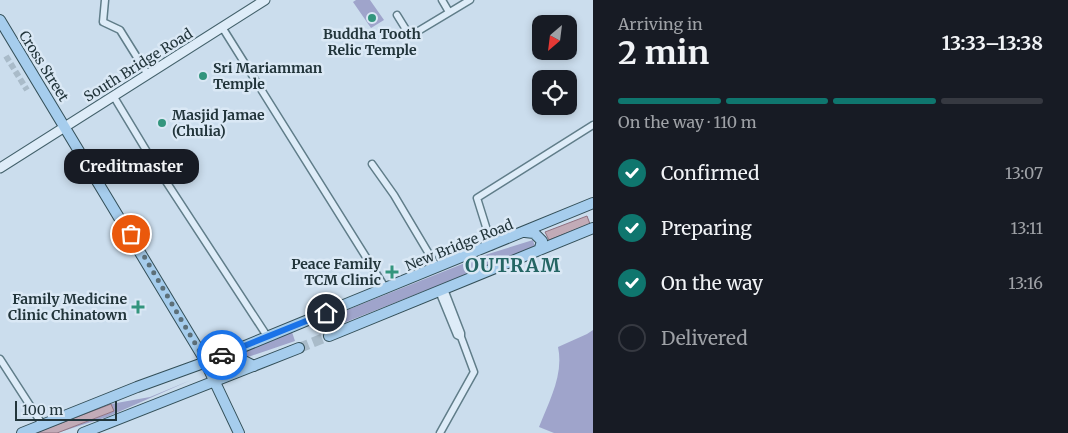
<!DOCTYPE html>
<meta charset="utf-8">
<style>
:root{--surface:#171b24;--page:#20242c;--text:#f1f3f6;--muted:#9ea1a6;--line:#363941;--accent:#0f766e}
body{margin:0;font-family:Merriweather,serif;background:var(--page);color:var(--text);height:100vh;display:flex;flex-direction:column;font-size:19px;white-space:nowrap}
*{box-sizing:border-box;margin:0}
p{font-size:16px;color:var(--muted)}
.icon{flex:none;width:28px;height:28px;fill:none;stroke:currentColor;stroke-width:2;stroke-linecap:round;stroke-linejoin:round}
.map{position:relative;flex:1;overflow:hidden}
.panel{display:flex;flex-direction:column;background:var(--surface);width:475px}
.panel>*{flex:none}
.needle{width:32px;rotate:208deg}
.fabs{position:absolute;left:532px;top:15px;display:grid;gap:10px}
.fabs a{display:grid;place-items:center;width:45px;height:45px;border-radius:10px;background:var(--surface);box-shadow:0 2px 8px #0003;font-size:25px}
.scale{position:absolute;left:15px;bottom:12px;width:102px;box-sizing:border-box;padding-left:5px;border:2px solid #22353b;border-top:0;font-size:14px;line-height:18px;white-space:nowrap;color:#22353b;-webkit-text-stroke:4px #dae8f5;paint-order:stroke}
.pin{position:absolute;display:grid;place-items:center;width:42px;height:42px;color:#fff;margin:-21px;border:2px solid #fff;border-radius:50%;box-shadow:0 1px 5px #0007}
.courier{position:absolute;display:grid;place-items:center;width:50px;height:50px;margin:-25px;border:4px solid #1a73e8;border-radius:50%;background:#fff;color:#222;box-shadow:0 1px 6px #0007}
.bubble{position:absolute;height:35px;border-radius:15px;background:var(--surface);box-shadow:0 2px 8px #0003;font-size:16px;font-weight:700;line-height:35px;text-align:center}
.summary em{font-style:normal;font-weight:700}
.summary div{display:flex;flex-direction:column-reverse}
.summary{display:flex;align-items:center;justify-content:space-between;height:85px;padding:0 25px}
h1{font-size:32px;font-weight:700;line-height:38px}
.bar{display:grid;grid-template-columns:repeat(4,1fr);gap:8px 5px;align-content:center;height:60px;padding:0 25px}
.bar i{height:6px;border-radius:4px;background:var(--line)}
.bar .on{background:var(--accent)}
.bar p{grid-column:span 4}
ol{padding:0 25px;list-style:none}
li{display:flex;align-items:center;gap:15px;height:55px}
li p{margin-inline-start:auto}
li .icon{padding:5px;border-radius:50%;background:var(--accent);color:#fff;stroke-width:4}
li:last-child{color:var(--muted)}
li i{width:28px;height:28px;border:2px solid var(--line);border-radius:50%}
main{display:flex;flex:1;min-height:0}
.map>svg:first-child{display:block}
.green{fill:#9fa4cb}
.water{fill:#c2abb7;stroke:#907281}
.lines{fill:none;stroke-linecap:round;stroke-linejoin:round}
.minor-tunnel{stroke:#a9bbc9;stroke-width:6;stroke-dasharray:6 3;stroke-linecap:butt}
.primary-tunnel{stroke:#a9bbc9;stroke-width:10;stroke-dasharray:10 5;stroke-linecap:butt}
.minor-casing{stroke:#607d89;stroke-width:9}
.secondary-casing{stroke:#43616b;stroke-width:11}
.primary-casing{stroke:#334f58;stroke-width:12}
.minor{stroke:#deecf8;stroke-width:6}
.secondary{stroke:#deecf8;stroke-width:9}
.primary{stroke:#a6cded;stroke-width:10}
.done{stroke:#5d7079;stroke-width:5;stroke-dasharray:0 9}
.route{stroke:#1a73e8;stroke-width:6}
.poi-dot{fill:#33957d;stroke:#dae8f5;stroke-width:2}
.labels{text-anchor:middle;stroke-width:5;stroke-linejoin:round;paint-order:stroke}
.poi-label{font-size:14px;font-weight:bold;fill:#22353b;stroke:#dae8f5;text-anchor:start}
.street-label{font-size:14px;fill:#22353b;stroke:#dae8f5}
.district-label{font-size:19px;font-weight:bold;letter-spacing:1px;fill:#246563;stroke:#dae8f5}
</style>
<main>
<div class="map">
<svg width="593" height="433" viewBox="0 0 593 433">
<rect width="100%" height="100%" fill="#cbdded"/>
<path class="green" d="M356,0H370L384,20L371,28L353,2Z
M533,240L535,247L341,324L337,314L485,255Z
M593,330V433H554L539,427C549,401 564,375 558,347L587,334Z
M292,332L295,341L245,358L242,355L243,352Z
M191,380L107,417L60,432L114,411L111,404L150,397Z"/>
<path class="water" d="M587,216L590,224L549,240L545,232Z
M111,404L114,411L57,433H35Z"/>
<g class="lines">
<path class="minor-tunnel" d="M6,56L27,90"/>
<path class="primary-tunnel" d="M299,348L329,336"/>
<g class="minor-casing">
<path id="minor" d="M105,0L103,22L120,30L148,75
M442,0L449,12
M397,15L410,36L470,0
M222,27L386,289
M114,97L152,160L267,336
M372,164L394,195L435,264L430,269
M492,246L477,198L593,125
M444,289L461,333V337
M439,291L457,335L461,337L474,372L440,433
M0,359L42,424"/>
</g>
<g class="secondary-casing">
<path id="secondary" d="M0,168L265,0"/>
</g>
<g class="primary-casing">
<path id="primary" d="M0,20L203,357L239,433
M525,232L534,233L542,241L540,248
M334,309L593,203
M329,336L593,228
M234,349L240,359L254,366
M22,433L137,387L206,362L325,313
M83,433L299,348"/>
</g>
<use href="#minor" class="minor"/>
<use href="#secondary" class="secondary"/>
<use href="#primary" class="primary"/>
</g>
<g class="lines">
<path class="done" d="M131,234L206,362L222,355"/>
<path class="route" d="M222,355L326,313"/>
</g>
<g class="poi-dot">
<circle cx="372" cy="18" r="5"/>
<circle cx="203" cy="76" r="5"/>
<circle cx="162" cy="123" r="5"/>
<path d="M389.5 264.5h5v5h5v5h-5v5h-5v-5h-5v-5h5z"/>
<path d="M135.5 299.5h5v5h5v5h-5v5h-5v-5h-5v-5h5z"/>
</g>
<g class="labels">
<g class="poi-label">
<text x="372" y="39" text-anchor="middle">Buddha Tooth<tspan x="372" dy="16">Relic Temple</tspan></text>
<text x="213" y="73">Sri Mariamman<tspan x="213" dy="16">Temple</tspan></text>
<text x="172" y="120">Masjid Jamae<tspan x="172" dy="16">(Chulia)</tspan></text>
<text x="381" y="269" text-anchor="end">Peace Family<tspan x="381" dy="16">TCM Clinic</tspan></text>
<text x="127" y="304" text-anchor="end">Family Medicine<tspan x="127" dy="16">Clinic Chinatown</tspan></text>
</g>
<g class="street-label">
<text transform="translate(138 65) rotate(-32)" y="5">South Bridge Road</text>
<text transform="translate(44 66) rotate(58)" y="5">Cross Street</text>
<text transform="translate(459 245) rotate(-22)" y="5">New Bridge Road</text>
</g>
<g class="district-label">
<text x="513" y="272">OUTRAM</text>
</g>
</g>
</svg>
<div class="fabs">
<a><svg class="needle" viewBox="-14 -14 28 28"><path d="M0-13l5 13h-10z" fill="#e53935"/><path d="M0 13l5-13h-10z" fill="#9ea1a6"/></svg></a>
<a><svg class="icon" aria-label="locate" viewBox="0 0 24 24"><circle cx="12" cy="12" r="6"/><path d="M12 2v4M12 18v4M2 12h4M18 12h4"/></svg></a>
</div>
<div class="scale">100 m</div>
<div class="pin" style="left:131px;top:234px;background:#ea580c"><svg class="icon" aria-label="bag" viewBox="0 0 24 24"><path d="M5 8h14l-1 12H6zM9 8a3 3 0 0 1 6 0"/></svg></div>
<div class="pin" style="left:326px;top:313px;background:#1f2937"><svg class="icon" aria-label="home" viewBox="0 0 24 24"><path d="M3 11l9-7 9 7M6 9v11h12V9"/></svg></div>
<div class="courier" style="left:222px;top:355px"><svg class="icon" aria-label="car" viewBox="0 0 24 24"><path d="M5 17H2v-5l4-1 3-4h7l3 4 3 1v5h-3M9 17h6M6 11h13"/><circle cx="7" cy="17" r="2"/><circle cx="17" cy="17" r="2"/></svg></div>
<div class="bubble" style="left:64px;top:149px;width:135px">Creditmaster</div>
</div>
<section class="panel">
<div class="summary"><div><h1>2 min</h1><p>Arriving in</p></div><em>13:33–13:38</em></div>
<div class="bar"><i class="on"></i><i class="on"></i><i class="on"></i><i></i><p>On the way · 110 m</p></div>
<ol>
<li><svg class="icon" aria-label="check" viewBox="0 0 24 24"><path d="M5 12l5 5 9-10"/></svg>Confirmed<p>13:07</p></li>
<li><svg class="icon" aria-label="check" viewBox="0 0 24 24"><path d="M5 12l5 5 9-10"/></svg>Preparing<p>13:11</p></li>
<li><svg class="icon" aria-label="check" viewBox="0 0 24 24"><path d="M5 12l5 5 9-10"/></svg>On the way<p>13:16</p></li>
<li><i></i>Delivered</li>
</ol>
</section>
</main>
